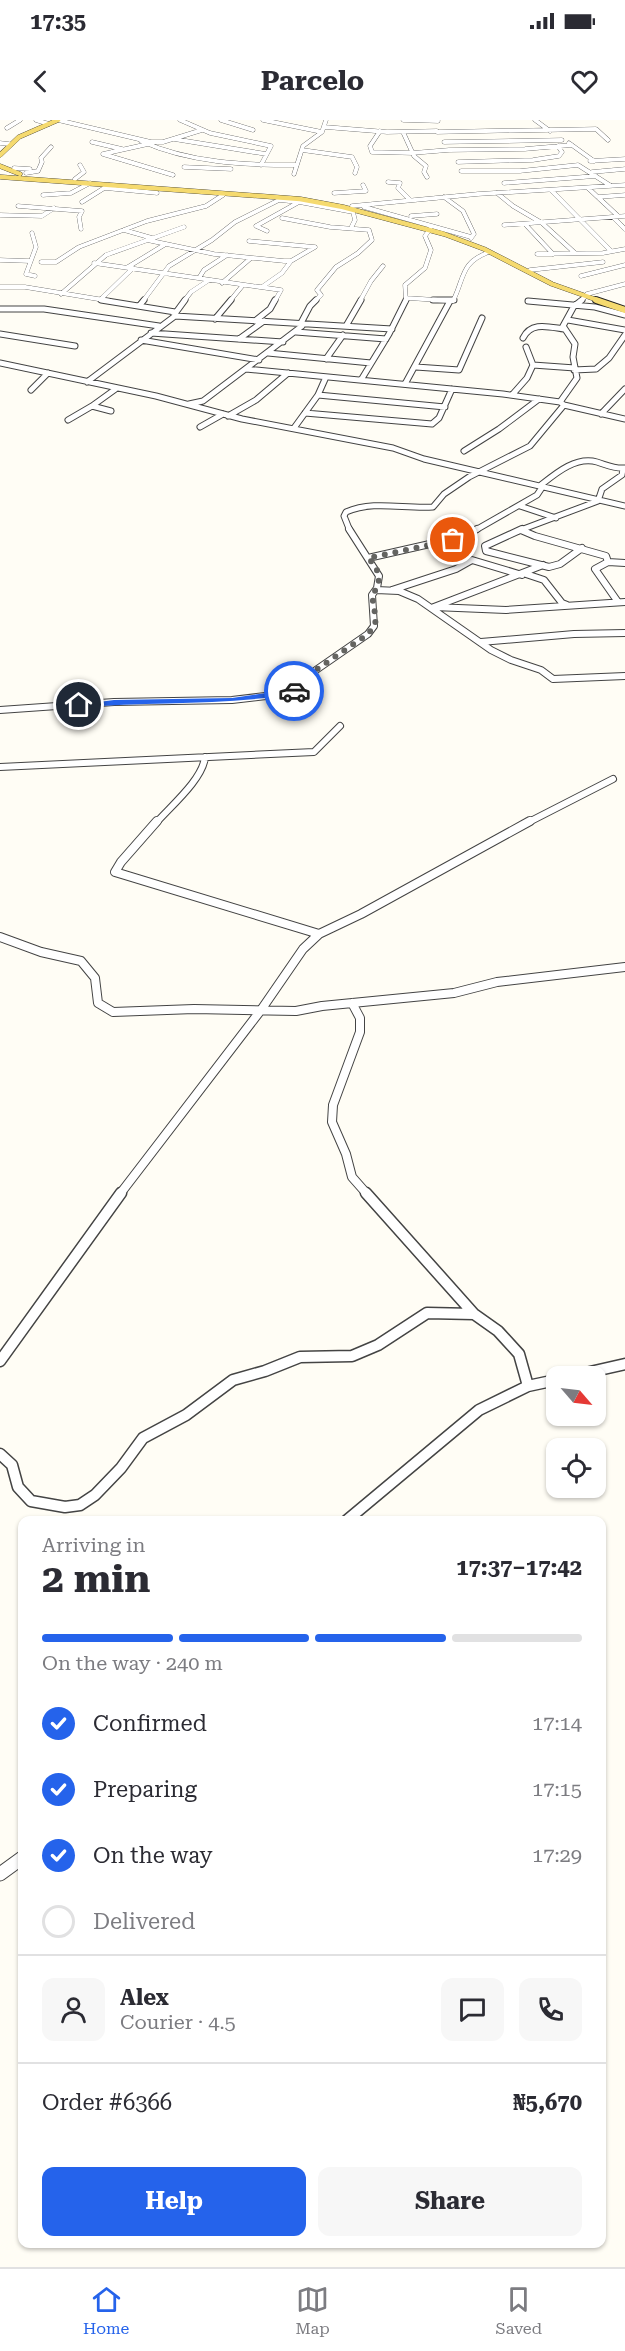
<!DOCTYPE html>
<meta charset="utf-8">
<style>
:root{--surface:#fff;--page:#f7f7f7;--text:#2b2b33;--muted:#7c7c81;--line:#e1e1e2;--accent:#2563eb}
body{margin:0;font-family:"Roboto Serif",serif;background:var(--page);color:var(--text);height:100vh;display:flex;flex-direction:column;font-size:22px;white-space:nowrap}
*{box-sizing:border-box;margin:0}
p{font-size:20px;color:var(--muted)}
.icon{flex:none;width:33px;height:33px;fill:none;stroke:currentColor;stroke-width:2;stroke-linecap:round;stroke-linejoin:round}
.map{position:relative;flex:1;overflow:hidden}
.drawer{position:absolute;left:18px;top:1396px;width:588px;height:732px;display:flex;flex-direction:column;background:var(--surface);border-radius:12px;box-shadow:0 2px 4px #0004}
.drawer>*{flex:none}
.needle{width:39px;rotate:118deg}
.buttons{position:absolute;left:546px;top:1246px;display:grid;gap:12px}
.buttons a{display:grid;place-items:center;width:60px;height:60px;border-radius:12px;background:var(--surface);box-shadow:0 2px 4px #0004;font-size:30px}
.pin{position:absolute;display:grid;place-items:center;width:51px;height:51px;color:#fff;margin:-26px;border:3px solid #fff;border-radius:50%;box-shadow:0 2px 6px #0007}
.courier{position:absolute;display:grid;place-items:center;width:60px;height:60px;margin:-30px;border:4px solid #2563eb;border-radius:50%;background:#fff;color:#222;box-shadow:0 2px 8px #0007}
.headline em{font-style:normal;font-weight:700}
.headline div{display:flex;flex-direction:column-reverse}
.headline{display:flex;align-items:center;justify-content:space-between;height:102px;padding:0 24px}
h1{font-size:39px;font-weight:700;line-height:45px}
.bar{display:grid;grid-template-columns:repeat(4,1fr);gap:9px 6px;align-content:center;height:72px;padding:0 24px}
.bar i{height:8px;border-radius:4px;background:var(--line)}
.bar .selected{background:var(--accent)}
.bar p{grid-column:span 4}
.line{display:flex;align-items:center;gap:15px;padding:0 24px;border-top:2px solid var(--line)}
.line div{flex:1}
.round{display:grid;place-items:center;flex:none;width:63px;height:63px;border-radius:12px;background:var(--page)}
ol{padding:0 24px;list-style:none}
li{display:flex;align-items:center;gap:18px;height:66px}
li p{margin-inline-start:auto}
li .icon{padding:6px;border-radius:50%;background:var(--accent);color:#fff;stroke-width:4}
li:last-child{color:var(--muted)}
li i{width:33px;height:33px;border:3px solid var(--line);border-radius:50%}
.cta{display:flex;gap:12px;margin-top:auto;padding:12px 24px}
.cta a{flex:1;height:69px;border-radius:12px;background:var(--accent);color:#fff;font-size:24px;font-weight:700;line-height:69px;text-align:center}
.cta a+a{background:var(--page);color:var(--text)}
.status{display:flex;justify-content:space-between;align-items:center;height:42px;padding:0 30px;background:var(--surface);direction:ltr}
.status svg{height:16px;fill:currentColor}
header{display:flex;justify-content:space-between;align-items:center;height:78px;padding:0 24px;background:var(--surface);font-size:27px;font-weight:700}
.tab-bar{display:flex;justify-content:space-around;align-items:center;height:84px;border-top:2px solid var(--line);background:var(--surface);font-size:16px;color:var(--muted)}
.tab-bar a{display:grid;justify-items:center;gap:3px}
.tab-bar .selected{color:var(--accent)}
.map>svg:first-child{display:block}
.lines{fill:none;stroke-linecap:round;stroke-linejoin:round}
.minor-far5-casing{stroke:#444;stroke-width:4.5}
.minor-far4-casing{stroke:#444;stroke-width:7}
.minor-far3-casing{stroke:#444;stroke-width:8}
.minor-far2-casing{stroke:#444;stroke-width:10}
.minor-far1-casing{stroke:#444;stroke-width:13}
.minor-casing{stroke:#444;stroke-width:15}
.major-far1-casing{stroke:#222;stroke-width:5}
.major-casing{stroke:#222;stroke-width:8}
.minor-far5{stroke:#fff;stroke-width:4}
.minor-far4{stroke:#fff;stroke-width:5}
.minor-far3{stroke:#fff;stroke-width:6}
.minor-far2{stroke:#fff;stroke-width:8}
.minor-far1{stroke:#fff;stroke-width:10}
.minor{stroke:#fff;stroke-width:13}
.major-far1{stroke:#f5da6f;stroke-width:4.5}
.major{stroke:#f5da6f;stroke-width:6}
.route{fill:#2563eb}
.done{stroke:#646461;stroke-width:6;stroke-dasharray:0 10.8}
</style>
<div class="status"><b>17:35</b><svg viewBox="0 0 49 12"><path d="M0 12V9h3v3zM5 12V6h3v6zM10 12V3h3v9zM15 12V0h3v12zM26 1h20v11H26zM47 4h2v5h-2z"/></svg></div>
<header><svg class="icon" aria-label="back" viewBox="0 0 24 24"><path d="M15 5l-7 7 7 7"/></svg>Parcelo<svg class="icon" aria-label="heart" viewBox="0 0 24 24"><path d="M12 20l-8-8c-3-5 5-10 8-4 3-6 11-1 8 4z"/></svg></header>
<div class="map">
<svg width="625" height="2147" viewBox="0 0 625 2147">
<rect width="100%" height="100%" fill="#fffdf5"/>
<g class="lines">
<g class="minor-far5-casing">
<path id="minor-far5" d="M36,0L49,4
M58,0L151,22H163L202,10
M180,0L210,13L271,26L261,45
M221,0L253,10
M263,0L322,12
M403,0L438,1
M535,0L550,11
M325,7L387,12L437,11
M7,8L20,0
M380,11L370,26L372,32L412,33L449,30
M403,12L414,36L426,46L424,52L427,57
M437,12L596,9L608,20
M174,19L266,34
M141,21C190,43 244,45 297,45
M92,22L122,29
M444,22L562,20
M0,23L9,24
M569,23L594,41
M302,30L352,37L357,47L355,53
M449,30L525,29L572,25
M103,34L173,55
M103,34L148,24
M590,41L625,39
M458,42L533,40L559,36L562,32L558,26
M184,47L231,49
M14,48L30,49L28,52
M461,51H520L578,45L611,66
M592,52L625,49
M26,53L38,51L42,42L41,38L51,27
M294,54L303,26L322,12L326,0
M75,59L84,52L80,45
M388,62L400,63L398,68L410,80
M504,63L596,56
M105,68L157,73
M588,68L618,96
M551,70L611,131
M334,73L366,71L363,65
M497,73L513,86L542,103L575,133
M43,75L71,73L90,63
M444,77L463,91L474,114L471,118
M598,77L625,75
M82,82L109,65
M299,82L353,92L355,100L352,106
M18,86L82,91L79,97L81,109
M352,86L478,74L625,65
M364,87L471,117
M0,95L42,96L54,88
M411,96L437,94
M613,97L625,109
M282,98L330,107L369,110L372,120L358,133L336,147L317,170L321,175L315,181
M525,104L553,134
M504,105L625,96
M124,110L152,118
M32,113L36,127L26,154L35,156
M147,120L214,134L284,141H291L315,127L249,121
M537,134L603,133L625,129
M0,140L29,141
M41,142H56L79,127L147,101L206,86L223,75
M94,143L163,153
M128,147L164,125
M530,150L603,142
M163,153L281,170L275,181
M581,156L625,145
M199,158L204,150L227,135
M222,163L251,138
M0,167H25L110,181
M262,167L282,153L291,141
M61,174L106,135L184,107
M587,174L625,164
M407,178L453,181C465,157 460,143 489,132
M101,179L133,148
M143,181L169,146L212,120L235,102L279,80L299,82L256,106L267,111
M184,181L191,172L209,160
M230,181L243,165
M360,181L371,161L383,146
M406,181L405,165L425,148L431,130L425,116L430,109
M528,181H530
M580,181L585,177"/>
</g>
<g class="minor-far4-casing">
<path id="minor-far4" d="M101,180L175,192
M433,180H454
M528,181L595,187L625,195
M139,186L144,180
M0,189H44L159,206
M174,195L185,180
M215,199L231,180
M568,200L625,210
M255,201L270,189L275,180
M346,206L361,180
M296,212L386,219
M151,213L283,222
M0,214L75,226
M523,218C531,201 549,207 564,209
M239,219L264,201
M141,220L259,240
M526,227L533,245
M268,233L371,243
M326,239L343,215
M0,243L156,276L242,299L393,328L424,339L625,386
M416,247L459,250L482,198
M246,249L503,274L560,282L564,285L625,299
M574,250L596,249L609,238L625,215
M361,260L389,214L406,180
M87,262L175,196L392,209
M405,264L450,181
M31,270L48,253
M318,275L445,287
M512,275L527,258L533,245L575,248
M560,282L577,258L573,237L575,224L563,206L574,186L582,180
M189,284L203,281L302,206L301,203L310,186L316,180
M111,291L92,286L117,268
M305,293L432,304L439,298L452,269
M601,294L625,269
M228,296L256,280L288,253
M68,300L92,286
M200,307L223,294
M294,308L318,275L326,257
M464,331L499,309L539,279
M541,365C556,353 576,336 597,342C607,345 614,349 625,348
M520,386L556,398
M350,411L344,396L346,392C374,380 403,389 433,387L444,374L469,357L530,326L564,285
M474,411L537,375L543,366
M518,411L598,381L602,369L622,355L623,349"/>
</g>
<g class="minor-far3-casing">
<path id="minor-far3" d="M522,409L485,426L486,431L549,447L560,444L582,428
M521,410L535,416L606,436L608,442L595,449L618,482
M368,438L465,416L477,409
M608,442L625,443
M526,454L544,460L562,483L567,485
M376,470L399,471L418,479L491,530L511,540L541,550L553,559L625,556
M392,470L456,449L472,440L522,455
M434,487L506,490L625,482
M434,487L543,445
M481,522L574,514L625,513
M0,590L114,582L232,580L291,573L316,550L368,514L374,506L372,475L377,468L379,456L349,409
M0,647L314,632L340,606
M156,703C171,686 203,659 205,637
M527,703L613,659"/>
</g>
<g class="minor-far2-casing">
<path id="minor-far2" d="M157,701L121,742L115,752L319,814
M0,817L41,832L81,841L95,858L98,883L113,892L194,889L296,891L322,886L454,873L497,862L625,847
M352,883L360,898V912L333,985L332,1002L346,1034L352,1057L367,1074
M120,1074L261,890L303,829L319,814L361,794L530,701"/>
</g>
<g class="minor-far1-casing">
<path id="minor-far1" d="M366,1073L474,1194L498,1211L519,1234L528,1266
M0,1241L121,1073
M568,1257L625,1244
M0,1334L12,1345L18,1367L31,1381L65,1387L80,1385L95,1375L121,1348L143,1318L186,1295L233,1260L265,1251L300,1237L352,1236L378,1225L427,1193L474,1194
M346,1401L479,1290L528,1266L556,1260"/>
</g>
<g class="minor-casing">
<path id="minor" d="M0,1754L22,1738"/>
</g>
<g class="major-far1-casing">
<path id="major-far1" d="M0,35L19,17L58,0
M0,46L20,54
M1,57L300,79L343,87L444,114L484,129L552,164L600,181"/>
</g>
<g class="major-casing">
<path id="major" d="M596,180L625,190"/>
</g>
<use href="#minor-far5" class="minor-far5"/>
<use href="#minor-far4" class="minor-far4"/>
<use href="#minor-far3" class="minor-far3"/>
<use href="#minor-far2" class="minor-far2"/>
<use href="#minor-far1" class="minor-far1"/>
<use href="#minor" class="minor"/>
<use href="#major-far1" class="major-far1"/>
<use href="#major" class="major"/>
</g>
<path class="route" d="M294,569L296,573C225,587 152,580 79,588L76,585L114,580L232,578Z"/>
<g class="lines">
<path class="done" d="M294,571L316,550L368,514L374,506L376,500L372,475C383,462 380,450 368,438L453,420"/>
</g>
</svg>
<div class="buttons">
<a><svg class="needle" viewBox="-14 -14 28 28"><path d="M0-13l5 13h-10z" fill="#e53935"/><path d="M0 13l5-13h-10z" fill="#7c7c81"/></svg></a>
<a><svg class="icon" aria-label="locate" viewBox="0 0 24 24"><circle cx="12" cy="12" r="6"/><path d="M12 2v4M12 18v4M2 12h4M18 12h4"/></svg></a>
</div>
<div class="pin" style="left:453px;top:420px;background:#ea580c"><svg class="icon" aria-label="bag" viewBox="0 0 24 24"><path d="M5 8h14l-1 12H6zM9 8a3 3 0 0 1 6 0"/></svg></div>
<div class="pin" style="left:79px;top:585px;background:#1f2937"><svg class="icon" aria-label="home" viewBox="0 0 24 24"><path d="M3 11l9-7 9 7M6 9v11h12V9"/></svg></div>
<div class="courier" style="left:294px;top:571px"><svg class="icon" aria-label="car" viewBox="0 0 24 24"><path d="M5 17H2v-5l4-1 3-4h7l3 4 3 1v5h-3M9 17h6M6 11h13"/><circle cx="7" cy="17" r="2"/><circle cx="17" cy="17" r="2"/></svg></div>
<section class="drawer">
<div class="headline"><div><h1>2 min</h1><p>Arriving in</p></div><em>17:37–17:42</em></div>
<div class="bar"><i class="selected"></i><i class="selected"></i><i class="selected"></i><i></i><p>On the way · 240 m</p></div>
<ol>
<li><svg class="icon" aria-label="check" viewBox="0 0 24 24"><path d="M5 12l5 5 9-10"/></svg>Confirmed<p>17:14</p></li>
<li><svg class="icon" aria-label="check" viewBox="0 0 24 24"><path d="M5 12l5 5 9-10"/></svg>Preparing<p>17:15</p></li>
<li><svg class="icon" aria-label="check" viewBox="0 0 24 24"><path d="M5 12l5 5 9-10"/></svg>On the way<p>17:29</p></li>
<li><i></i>Delivered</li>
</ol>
<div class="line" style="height:108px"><a class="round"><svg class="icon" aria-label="person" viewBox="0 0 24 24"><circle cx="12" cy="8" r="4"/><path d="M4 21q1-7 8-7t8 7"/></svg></a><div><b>Alex</b><p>Courier · 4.5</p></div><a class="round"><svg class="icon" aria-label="chat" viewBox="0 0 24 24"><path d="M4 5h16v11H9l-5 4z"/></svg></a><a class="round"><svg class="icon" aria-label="phone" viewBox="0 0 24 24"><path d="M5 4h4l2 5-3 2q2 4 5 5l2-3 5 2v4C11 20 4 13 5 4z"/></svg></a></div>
<div class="line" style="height:78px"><div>Order #6366</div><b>₦5,670</b></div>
<div class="cta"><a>Help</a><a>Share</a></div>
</section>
</div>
<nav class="tab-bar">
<a class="selected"><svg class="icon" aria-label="home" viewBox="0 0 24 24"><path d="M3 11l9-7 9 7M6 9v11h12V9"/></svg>Home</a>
<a><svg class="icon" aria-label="map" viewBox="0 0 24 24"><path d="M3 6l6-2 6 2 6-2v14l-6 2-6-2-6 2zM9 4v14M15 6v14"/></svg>Map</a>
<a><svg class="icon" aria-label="saved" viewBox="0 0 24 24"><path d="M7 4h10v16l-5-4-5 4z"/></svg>Saved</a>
</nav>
